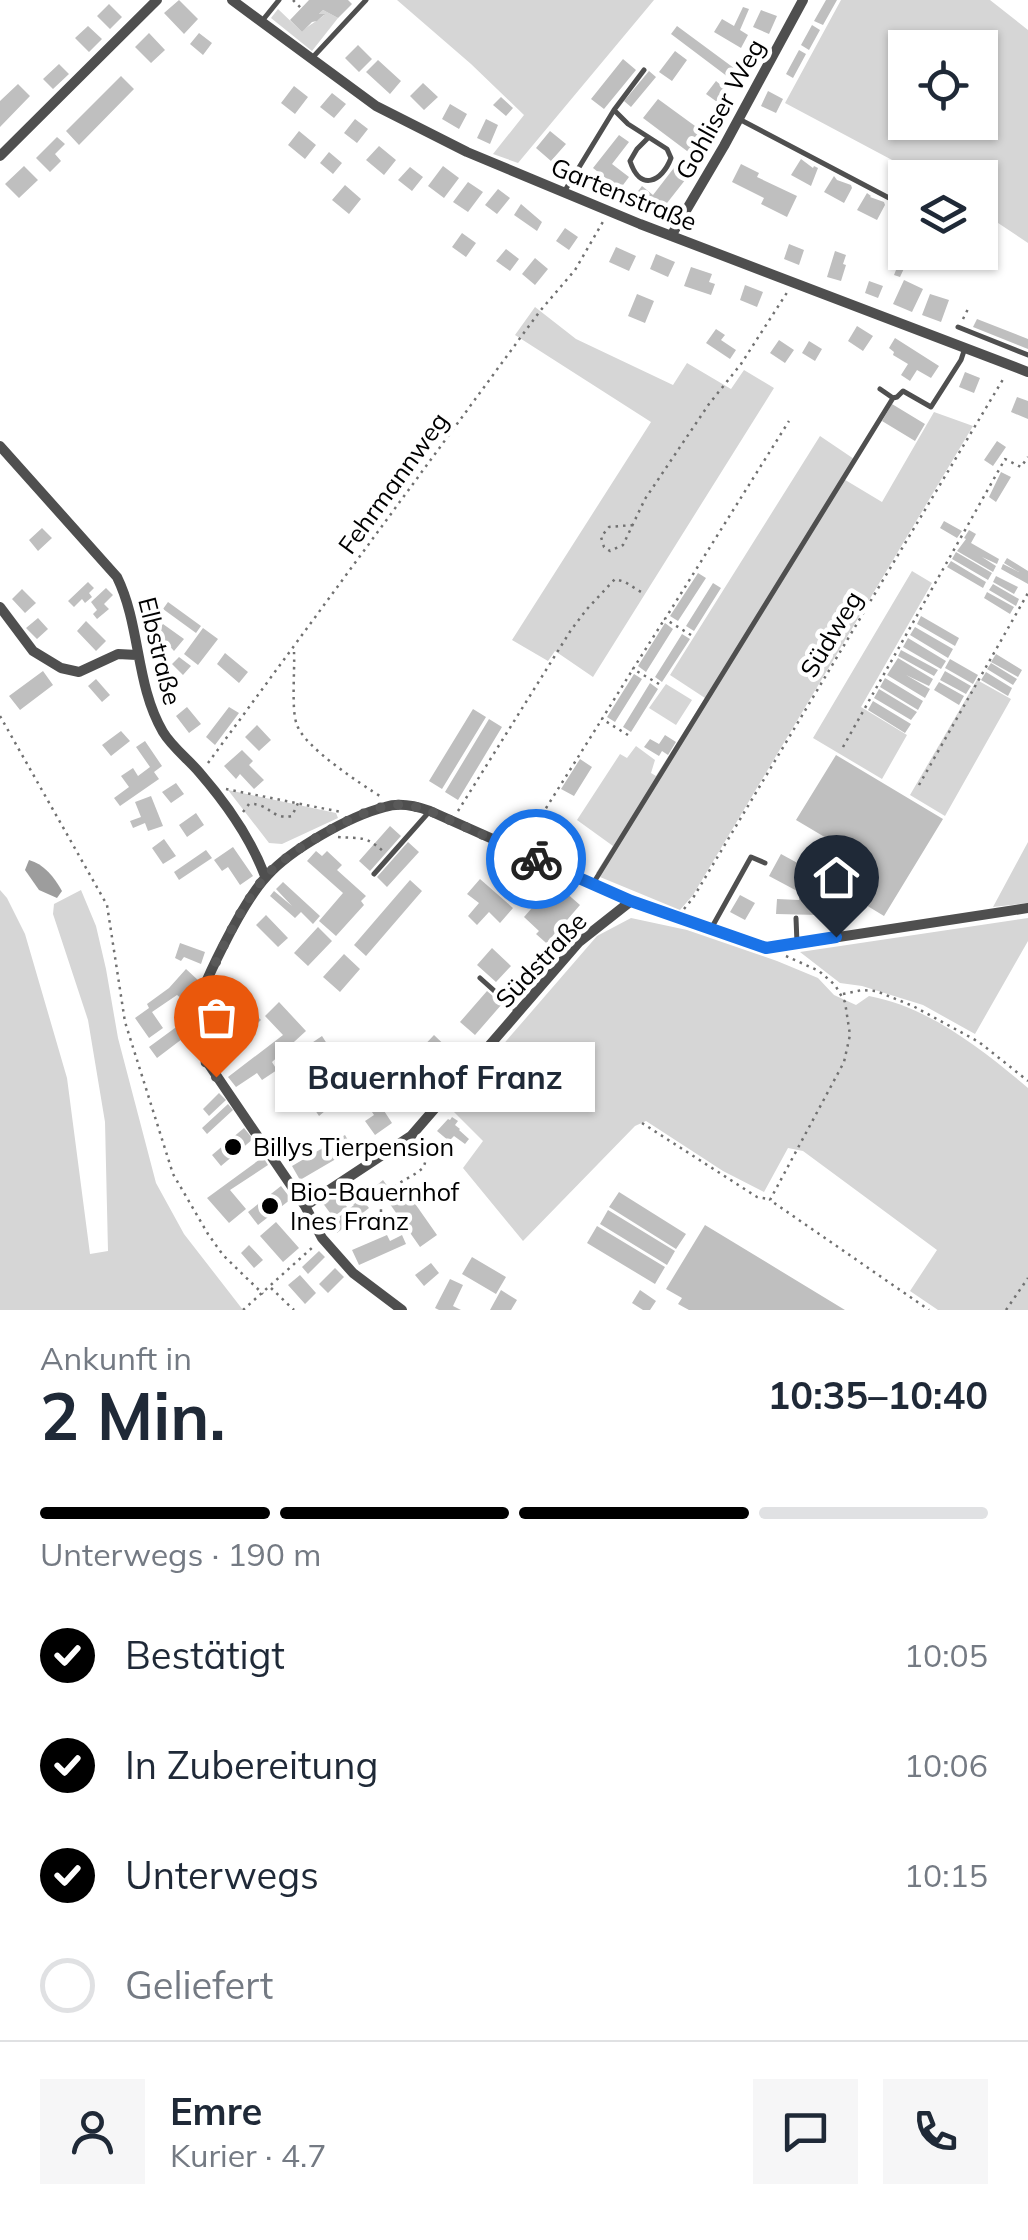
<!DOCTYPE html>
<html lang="de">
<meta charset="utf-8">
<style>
:root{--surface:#fff;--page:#f6f6f7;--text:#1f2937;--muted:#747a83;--line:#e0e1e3;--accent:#000}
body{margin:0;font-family:Mulish,sans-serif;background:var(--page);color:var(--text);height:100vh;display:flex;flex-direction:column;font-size:38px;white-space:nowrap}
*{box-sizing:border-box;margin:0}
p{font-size:32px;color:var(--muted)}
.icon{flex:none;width:55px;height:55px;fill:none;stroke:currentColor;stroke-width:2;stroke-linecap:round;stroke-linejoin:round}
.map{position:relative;height:1310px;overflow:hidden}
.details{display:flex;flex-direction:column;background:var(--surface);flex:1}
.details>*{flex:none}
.buttons{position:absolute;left:888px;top:30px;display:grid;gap:20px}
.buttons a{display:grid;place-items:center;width:110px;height:110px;border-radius:0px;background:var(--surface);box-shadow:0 2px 8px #0004;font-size:50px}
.pin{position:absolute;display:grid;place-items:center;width:85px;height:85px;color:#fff;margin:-102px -42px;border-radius:50% 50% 50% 0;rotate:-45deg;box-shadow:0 0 10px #0007}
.pin .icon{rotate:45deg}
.courier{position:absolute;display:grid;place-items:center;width:100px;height:100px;margin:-50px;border:8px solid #1a73e8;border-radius:50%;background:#fff;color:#222;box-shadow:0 2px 12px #0007}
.bubble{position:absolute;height:70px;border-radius:0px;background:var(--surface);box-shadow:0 2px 8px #0004;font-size:32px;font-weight:700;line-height:70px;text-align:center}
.overview em{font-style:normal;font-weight:700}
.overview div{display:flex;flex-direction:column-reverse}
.overview{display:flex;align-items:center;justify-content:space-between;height:170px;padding:0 40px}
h1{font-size:65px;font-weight:700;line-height:75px}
.bar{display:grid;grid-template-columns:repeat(4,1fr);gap:15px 10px;align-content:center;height:120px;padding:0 40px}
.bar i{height:12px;border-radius:8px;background:var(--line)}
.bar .selected{background:var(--accent)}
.bar p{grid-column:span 4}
.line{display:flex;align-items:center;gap:25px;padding:0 40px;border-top:2px solid var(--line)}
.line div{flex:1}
.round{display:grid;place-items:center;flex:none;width:105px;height:105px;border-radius:0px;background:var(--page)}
ol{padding:0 40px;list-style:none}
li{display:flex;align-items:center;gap:30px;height:110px}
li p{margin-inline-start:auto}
li .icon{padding:10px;border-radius:50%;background:var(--accent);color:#fff;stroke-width:4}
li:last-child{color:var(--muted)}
li i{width:55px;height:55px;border:5px solid var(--line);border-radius:50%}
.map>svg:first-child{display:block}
.green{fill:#d6d6d6;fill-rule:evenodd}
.water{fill:#9d9d9d}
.building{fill:#bfbfbf}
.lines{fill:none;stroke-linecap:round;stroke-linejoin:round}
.path{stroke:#717171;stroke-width:2.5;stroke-dasharray:2.5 5;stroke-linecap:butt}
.lane{stroke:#4f4f4f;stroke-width:5}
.street{stroke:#4f4f4f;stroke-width:10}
.done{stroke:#595959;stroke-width:10;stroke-dasharray:0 18}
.route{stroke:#1a73e8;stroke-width:12}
.poi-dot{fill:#000;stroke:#fff;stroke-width:4}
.labels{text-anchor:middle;stroke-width:9;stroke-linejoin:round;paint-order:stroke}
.street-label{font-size:25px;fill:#000;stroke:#fff}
.poi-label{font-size:25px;fill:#000;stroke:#fff;text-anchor:start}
</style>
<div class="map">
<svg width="1028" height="1310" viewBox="0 0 1028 1310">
<rect width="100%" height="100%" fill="#fff"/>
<path class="green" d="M397,0H654L518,163L493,154L524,115L471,64Z
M841,0H990L1028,30V243L980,211V178L924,177L785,103ZM905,48H980V122H905Z
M278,9L302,32C309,24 317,22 324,15L319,14L323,10L338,18L312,51L271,18Z
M535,307L576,339L673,385L687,363L731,389L744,370L774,388L593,677L555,651L548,661L512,640L651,422L515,335Z
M934,412L973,426L693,895L680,910L600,877L601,875L596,873L613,846L577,820L620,754L627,758L636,746L655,760L651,773L656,776L705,698L670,675L820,436L854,459L842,478L882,502Z
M912,571L932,583L861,707L907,735L882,779L813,738Z
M977,680L1011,699L945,816L910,795Z
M666,684L692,700L676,725L649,708Z
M228,790L336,813L338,818L282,844L269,843Z
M1028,842V903L993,907Z
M0,890L7,898L25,934L67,1078L90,1254L108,1251L105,1122L88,1020L53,914L54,904L81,890L96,926L106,969L118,1038L156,1183L184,1234L243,1310H0Z
M631,918L687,930L777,961L818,978L834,995L856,1005L869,996C929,1007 983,1050 1028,1088V1310H938L910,1291L937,1250L803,1151L788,1148L764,1192L723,1171L646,1121L635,1126L523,1241L463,1168L483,1141L449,1107L597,936Z
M1028,918V941L975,1034L923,1005L862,986L840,983L800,952Z"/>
<path class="water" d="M29,860C44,864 54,877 62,891L57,898L39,890L25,870Z"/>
<path class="building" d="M179,0L198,19L184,34L164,13Z
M309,0H348L352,4L338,18L323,10L319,14H325L317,21L312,22L302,32L290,20Z
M826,0H837L823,25L814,21Z
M109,4L122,17L110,29L97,16Z
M743,7L749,9L740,30L748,35L741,48L714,32L722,19L734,26Z
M761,10L777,16L769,34L753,27Z
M812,25L820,30L809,50L801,45Z
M88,26L102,39L89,52L75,38Z
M677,26L742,74L736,83L671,34Z
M149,33L165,50L151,63L135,47Z
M199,33L212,43L203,55L190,44Z
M358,45L372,59L359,72L345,58Z
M799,50L806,54L793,78L786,74Z
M675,51L687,60L672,81L659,72Z
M623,59L636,70L604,109L591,99Z
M378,60L401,81L390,94L366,72Z
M59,64L69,74L53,89L43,79Z
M649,71L656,77L631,107L624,101Z
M121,76L134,89L79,145L66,131Z
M716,81L729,92L720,104L706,94Z
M423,83L438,97L424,110L410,96Z
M18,84L30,96L0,127V101Z
M294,86L308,97L295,114L281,103Z
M768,91L783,99L776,113L761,106Z
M332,93L346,104L334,118L320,107Z
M501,97L513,108L506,116L493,105Z
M658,99L706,134L691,154L643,118Z
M450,104L467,114L459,129L442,119Z
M355,119L368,129L357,143L344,133Z
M486,119L498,125L490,144L477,138Z
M299,131L316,145L305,159L288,145Z
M550,131L566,144L551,161L536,148Z
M619,135L629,142L612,164L629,177L620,189L593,168Z
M57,137L65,144L55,154L61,161L50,172L36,158Z
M379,146L396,160L384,175L366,160Z
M329,152L342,163L333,174L320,163Z
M801,159L813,168L814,166L818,168L811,186L791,175Z
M680,160L693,170L656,217L632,199L642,186L653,195Z
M741,164L759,173L757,177L797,196L787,217L761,204L764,198L732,182Z
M24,166L38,180L19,198L5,184Z
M443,166L459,178L444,198L428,186Z
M410,167L423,177L412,191L398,180Z
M834,176L837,180L851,185L852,188L844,203L824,192Z
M468,182L483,192L468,212L453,202Z
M345,185L361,199L349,214L332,200Z
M498,189L510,198L497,214L485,205Z
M867,193L871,196L870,197L884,202L885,205L877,220L857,210Z
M521,204L542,222L537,231L514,215Z
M905,223V243L889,235L893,226L902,230Z
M565,228L578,237L569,250L556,241Z
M462,233L476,243L466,257L452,247Z
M789,244L804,250L799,265L784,259Z
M616,247L636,256L629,271L609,262Z
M506,249L519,259L510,271L496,261Z
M835,251L846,255L843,264L846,265L841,281L827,277Z
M921,252H945L935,270L917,259Z
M656,254L675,262L668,277L650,269Z
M897,257L907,262L900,277L894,275L896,270L891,267Z
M535,258L548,269L535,285L522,274Z
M691,267L712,274L709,282L715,284L711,295L684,286Z
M904,280L923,289L912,312L893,304Z
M869,281L883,286L878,298L865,293Z
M745,285L763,292L757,307L740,300Z
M637,294L654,301L645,323L628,316Z
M930,294L949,300L941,322L922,315Z
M977,319L1028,339V349L973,327Z
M857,326L873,336L863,351L848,341Z
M716,329L725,335L721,340L736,350L730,359L706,343Z
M895,338L939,366L931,378L917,370L910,381L901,375L908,364L893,355L894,352L889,348Z
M779,340L794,350L785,363L770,353Z
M809,341L822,349L815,361L802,353Z
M965,372L980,378L974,393L959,387Z
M1017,397L1028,401V419L1011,412Z
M892,404L925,424L915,441L882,421Z
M997,441L1006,447L993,466L984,460Z
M1001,472L1011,477L996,502L989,497Z
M944,521L962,531L957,538L940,528Z
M42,528L52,538L38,551L29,540Z
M969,530L976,534L971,543L999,559L997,564L982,557L996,566L993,572L957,551L966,539L964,538Z
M956,552L992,573L988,580L952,559Z
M1007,558L1028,571V584L1001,569L1003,564L1019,572L1004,563Z
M951,561L986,582L983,588L947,567Z
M698,573L706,578L678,621L670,616Z
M996,576L1018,587L1014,594L993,582Z
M88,582L94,588L89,593L92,597L85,603L82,599L74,607L68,601Z
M713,583L721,588L694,631L686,626Z
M993,584L1019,599L1016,606L989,590Z
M106,588L113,595L104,604L109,609L97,619L93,614L97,610L91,602Z
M22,589L36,603L25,613L12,599Z
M987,592L1014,607L1010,614L984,598Z
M168,602L201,626L196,633L163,609Z
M921,616L959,638L955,646L917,624Z
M38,618L48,629L37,639L26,628Z
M86,621L106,641L96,651L77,631Z
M665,623L673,629L646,672L638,666Z
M163,624L184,639L174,651L157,632Z
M915,627L953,649L948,658L910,635Z
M203,628L218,639L198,665L184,654Z
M682,634L690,639L662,682L655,677Z
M908,638L946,661L941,669L903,647Z
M901,650L938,670L934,676L898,656Z
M225,653L248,672L239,683L217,664Z
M996,654L1022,670L1018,677L991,662Z
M179,657L191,666L183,675L172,664Z
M898,658L933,679L929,686L906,675L930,689L925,698L887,675Z
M950,659L978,675L973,684L945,668Z
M991,663L1017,679L1013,685L987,669Z
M43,671L53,685L20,710L9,696Z
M945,671L971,686L966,694L940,680Z
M986,672L1012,688L1008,696L981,680Z
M634,674L642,679L615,722L607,717Z
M885,678L923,701L918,710L880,687Z
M96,679L110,695L102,702L88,686Z
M939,682L964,696L959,705L934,690Z
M650,683L658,689L631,732L623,727Z
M879,689L917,712L911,720L874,698Z
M873,701L911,724L905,733L868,710Z
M187,707L201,724L189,733L176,716Z
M229,707L239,713L215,745L206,737Z
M473,709L486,717L442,789L429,781Z
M489,719L502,727L458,800L445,792Z
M257,725L271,740L259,751L245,737Z
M121,731L130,741L111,756L102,745Z
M665,735L676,742L668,755L662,751L659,756L644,747L650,739L659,744Z
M145,741L162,766L154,772L159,779L120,806L114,798L129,787L121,776L133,768L138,776L150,767L136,747Z
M242,750L253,761L249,765L264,780L254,789L240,774L236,779L224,766Z
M836,755L943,819L884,916L856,899L858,897L845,890L840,899L855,906L846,922L829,912L819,915L776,914L777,899L799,900V892L769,876L781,854L836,884L810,869L828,839L796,820Z
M580,759L592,767L574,796L561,789Z
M176,783L184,794L171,803L162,792Z
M151,796L163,826L148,831L145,823L133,828L130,821L141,817L135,802Z
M196,813L204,825L187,837L179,825Z
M390,826L401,836L370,871L359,861Z
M164,839L176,856L163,864L152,848Z
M408,842L419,852L387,887L377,877Z
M233,847L253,876L240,885L228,867L222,871L214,860Z
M206,850L212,858L179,880L174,872Z
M316,851L322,856L327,851L342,865L337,870L366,896L361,901L364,905L336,936L319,921L343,893L307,861Z
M539,874L555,889L553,891L559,897L564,891L580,905L561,927L567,932L553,949L536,934L539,931L524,917L538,901L525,890Z
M480,879L513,908L500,923L489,912L477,925L468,916L479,903L467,894Z
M410,880L422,891L366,956L354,945Z
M283,882L320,916L313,924L301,912L295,918L270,896L274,891L292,906L276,889Z
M740,895L755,903L745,920L730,912Z
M266,915L288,938L278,947L256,925Z
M318,927L332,941L308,966L294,953Z
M180,943L205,952L201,964L184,957L181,961L175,958Z
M492,948L511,966L496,982L477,965Z
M344,954L360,969L340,992L323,977Z
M186,969L199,981L182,999L177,995L152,1012L163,1028L149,1038L135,1018L149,1008L147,1004L169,988Z
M487,991L502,1004L475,1035L460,1022Z
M279,1002L306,1031L272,1062L277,1070L262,1080L257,1073L236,1087L228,1077L283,1035L265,1016Z
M253,1012L261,1020L244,1036L236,1028Z
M179,1025L186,1036L157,1058L149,1047Z
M434,1035L457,1057L441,1074L418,1052Z
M322,1036L331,1050L312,1063L328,1088L305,1103L297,1092L300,1089L282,1063Z
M224,1042L232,1054L216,1066L207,1054Z
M409,1081L422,1094L412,1105L399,1092Z
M219,1093L226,1100L209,1116L203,1109Z
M331,1095L335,1101L324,1108L325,1111L319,1116L313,1107Z
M377,1100L392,1123L375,1135L365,1121L374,1115L368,1106Z
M228,1104L233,1110L207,1134L202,1128Z
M452,1117L458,1121L455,1125L460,1129L459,1130L469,1139L465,1144L454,1136L449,1141L437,1131L448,1119L450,1120Z
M244,1128L253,1139L221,1166L212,1155Z
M345,1135L353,1149L300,1180L292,1166Z
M263,1157L268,1165L230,1190L246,1209L229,1223L207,1198Z
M383,1180L388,1187L368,1203L363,1196L361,1198L369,1208L337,1233L330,1224L354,1205L349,1199L365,1187L369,1192Z
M402,1185L437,1235L420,1247L385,1197Z
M281,1186L291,1199L258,1225L248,1212Z
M337,1192L347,1207L333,1217L322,1202Z
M619,1192L686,1234L676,1249L609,1207Z
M608,1210L675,1251L667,1265L600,1224Z
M276,1222L299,1248L283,1262L260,1236Z
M705,1225L845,1310H689L678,1304L682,1298L666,1289Z
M597,1226L665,1267L655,1284L587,1243Z
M387,1235L390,1241L402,1235L406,1244L359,1265L352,1250Z
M249,1245L263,1260L254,1268L241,1253Z
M319,1251L325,1257L308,1274L302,1267Z
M472,1257L506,1277L496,1294L462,1274Z
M431,1263L439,1273L424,1286L415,1275Z
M335,1268L344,1277L328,1293L319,1284Z
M300,1275L316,1293L305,1304L288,1285Z
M450,1279L463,1285L453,1306L461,1310H439L435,1308Z
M501,1290L517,1300L511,1310H490Z
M640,1290L656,1301L650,1310H643L632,1303Z"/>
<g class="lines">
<path class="path" d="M293,0L301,8
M963,319L968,309
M633,525L609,527L601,537L604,547L610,551L623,545L645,499L709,404L741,364L788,291
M691,635L665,619L789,421
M294,652C295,670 291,711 297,725C305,748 361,784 383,798
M659,684L633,669L664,620
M0,716L107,905L125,1022L173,1174L208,1234L223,1255L263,1294
M628,735L602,719L633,669
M843,747L1005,459L1021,467L1028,457
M208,763L540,311L575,270L604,220
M919,785L1028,593
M226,789L341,812
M458,811L571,630L587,609L615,579L625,582L641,592
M243,812L249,804C271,803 270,820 292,816L298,803
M338,837C362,839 365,835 384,852
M526,840L602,719
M684,909L693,898L1005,376
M786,956L819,971L835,985L845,1002L850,1035L844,1062L770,1200L929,1310
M843,994L862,990L876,991L913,1006L979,1042L1028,1081
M642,1123L757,1197L768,1199
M381,1212C380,1186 407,1182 423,1168C428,1158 425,1151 418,1143
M271,1288L294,1310
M243,1310L314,1246
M1006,1310L1028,1278"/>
<path class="lane" d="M262,21L279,0
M313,57L366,0
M614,110L628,124L667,149L671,158C662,182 640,192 630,161L637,149L648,138
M739,119L891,199
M564,192L614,110L644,70
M958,327L1028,355
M880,389L893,398L897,397L903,391L931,407L961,360L965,348
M374,874L429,812
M594,882L893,398
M796,918L797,943
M712,927L751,857L765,863
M480,978L518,1012
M407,1049L451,1090"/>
<path class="street" d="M232,0L376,106L467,152L640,224L1028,372
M0,156L157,0
M671,236L724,146L803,0
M0,446L117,577C141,626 135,684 163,732C172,747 188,759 199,772C226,803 251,839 265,876
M0,607L33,651L61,668L79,672L118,654L137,655
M305,1206L411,1136L579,942L631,901
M402,1310L353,1273L322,1238L305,1206L193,1041C193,1036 192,1031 192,1026C196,993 244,900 267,876C291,849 350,816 385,807C400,802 416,806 430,811L631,901L767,948L1028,908"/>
</g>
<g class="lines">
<path class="done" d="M216,1077C208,1065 196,1052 193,1037C190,1015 204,991 212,971C226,939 243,904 265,877C286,852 360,809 392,805C405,804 418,807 430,811L536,859"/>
<path class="route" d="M536,859L631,901L766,948L836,937"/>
</g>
<g class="poi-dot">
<circle cx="233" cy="1147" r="10"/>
<circle cx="270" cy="1206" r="10"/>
</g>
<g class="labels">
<g class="street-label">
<text transform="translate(720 109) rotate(-61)" y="9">Gohliser Weg</text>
<text transform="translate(624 194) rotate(22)" y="9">Gartenstraße</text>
<text transform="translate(393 483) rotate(-54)" y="9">Fehrmannweg</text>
<text transform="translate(831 634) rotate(-59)" y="9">Südweg</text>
<text transform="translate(160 651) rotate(76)" y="9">Elbstraße</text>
<text transform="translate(541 960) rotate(-47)" y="9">Südstraße</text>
</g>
<g class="poi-label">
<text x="253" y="1156">Billys Tierpension</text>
<text x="290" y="1201">Bio-Bauernhof<tspan x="290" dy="29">Ines Franz</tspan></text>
</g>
</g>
</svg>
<div class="buttons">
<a><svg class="icon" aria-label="locate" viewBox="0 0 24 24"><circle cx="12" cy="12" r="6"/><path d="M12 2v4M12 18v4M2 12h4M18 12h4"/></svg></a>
<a><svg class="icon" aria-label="layers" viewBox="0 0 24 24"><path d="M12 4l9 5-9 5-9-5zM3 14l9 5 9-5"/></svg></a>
</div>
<div class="pin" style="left:216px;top:1077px;background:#ea580c"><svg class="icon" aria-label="bag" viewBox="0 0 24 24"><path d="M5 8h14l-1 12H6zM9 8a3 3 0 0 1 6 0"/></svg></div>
<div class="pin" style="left:836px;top:937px;background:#1f2937"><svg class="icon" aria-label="home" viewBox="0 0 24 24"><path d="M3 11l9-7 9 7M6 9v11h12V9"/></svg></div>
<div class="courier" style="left:536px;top:859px"><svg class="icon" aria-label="bike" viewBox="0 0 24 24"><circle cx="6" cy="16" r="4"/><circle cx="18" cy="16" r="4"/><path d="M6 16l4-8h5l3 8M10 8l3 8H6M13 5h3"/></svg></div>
<div class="bubble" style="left:275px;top:1042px;width:320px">Bauernhof Franz</div>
</div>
<section class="details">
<div class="overview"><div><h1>2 Min.</h1><p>Ankunft in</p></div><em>10:35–10:40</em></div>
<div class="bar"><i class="selected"></i><i class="selected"></i><i class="selected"></i><i></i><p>Unterwegs · 190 m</p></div>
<ol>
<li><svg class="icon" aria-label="check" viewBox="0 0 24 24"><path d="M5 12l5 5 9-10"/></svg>Bestätigt<p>10:05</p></li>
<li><svg class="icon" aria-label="check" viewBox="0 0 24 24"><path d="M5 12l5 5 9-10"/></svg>In Zubereitung<p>10:06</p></li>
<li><svg class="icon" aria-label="check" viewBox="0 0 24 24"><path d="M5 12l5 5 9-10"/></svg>Unterwegs<p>10:15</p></li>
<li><i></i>Geliefert</li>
</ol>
<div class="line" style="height:180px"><a class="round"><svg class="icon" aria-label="person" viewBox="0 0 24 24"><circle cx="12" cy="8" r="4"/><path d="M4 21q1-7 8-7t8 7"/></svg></a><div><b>Emre</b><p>Kurier · 4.7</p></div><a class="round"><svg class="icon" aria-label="chat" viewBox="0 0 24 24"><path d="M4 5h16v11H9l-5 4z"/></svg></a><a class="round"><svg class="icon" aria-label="phone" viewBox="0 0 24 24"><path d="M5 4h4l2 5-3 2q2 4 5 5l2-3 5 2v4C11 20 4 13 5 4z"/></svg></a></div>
</section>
